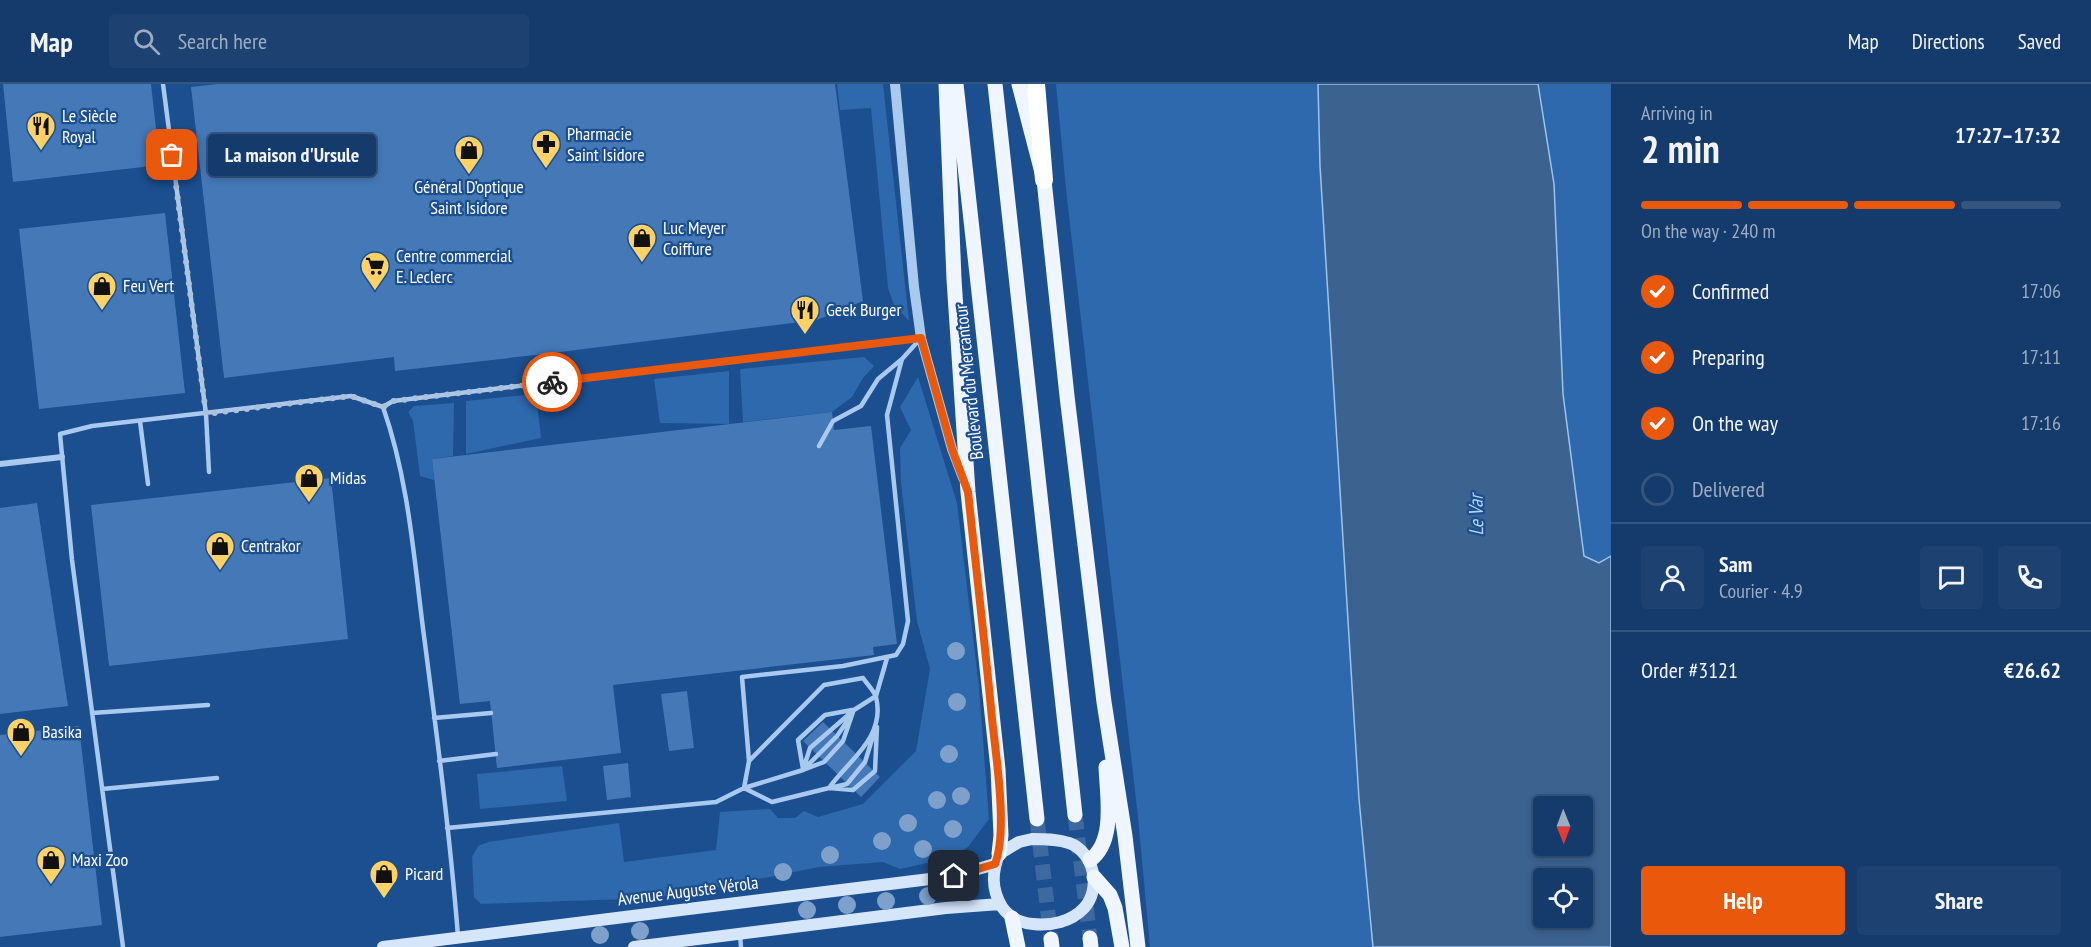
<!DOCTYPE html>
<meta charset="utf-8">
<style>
:root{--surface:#143b6b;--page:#1d4271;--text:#f1f3f6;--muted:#9dadc1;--line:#33557e;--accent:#ea580c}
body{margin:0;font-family:"PT Sans Narrow",sans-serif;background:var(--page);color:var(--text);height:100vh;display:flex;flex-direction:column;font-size:22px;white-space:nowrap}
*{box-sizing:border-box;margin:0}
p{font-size:20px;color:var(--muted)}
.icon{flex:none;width:33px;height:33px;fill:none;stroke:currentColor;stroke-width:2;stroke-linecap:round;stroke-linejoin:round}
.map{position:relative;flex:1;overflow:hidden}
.drawer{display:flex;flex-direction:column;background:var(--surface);width:480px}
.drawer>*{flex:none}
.needle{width:39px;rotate:179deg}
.controls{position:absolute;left:1533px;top:712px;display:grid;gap:12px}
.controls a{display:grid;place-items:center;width:60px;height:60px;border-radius:6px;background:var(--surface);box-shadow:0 3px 9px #0003,0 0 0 2px var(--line);font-size:30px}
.pin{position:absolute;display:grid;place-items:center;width:51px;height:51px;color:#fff;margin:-26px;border-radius:12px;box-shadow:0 3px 9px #0006}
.courier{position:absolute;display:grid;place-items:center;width:60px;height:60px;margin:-30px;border:4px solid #ea580c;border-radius:50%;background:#fff;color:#222;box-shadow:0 2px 8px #0007}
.bubble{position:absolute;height:42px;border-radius:6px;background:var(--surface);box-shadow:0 3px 9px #0003,0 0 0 2px var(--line);font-size:20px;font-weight:600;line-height:42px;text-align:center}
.head em{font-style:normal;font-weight:600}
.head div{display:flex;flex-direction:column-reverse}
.head{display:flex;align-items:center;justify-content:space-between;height:102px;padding:0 30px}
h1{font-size:39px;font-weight:600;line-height:45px}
.bar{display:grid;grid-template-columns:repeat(4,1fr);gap:9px 6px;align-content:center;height:72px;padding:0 30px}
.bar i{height:8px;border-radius:4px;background:var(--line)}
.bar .selected{background:var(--accent)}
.bar p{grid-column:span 4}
.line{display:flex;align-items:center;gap:15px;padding:0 30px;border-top:2px solid var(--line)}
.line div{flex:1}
.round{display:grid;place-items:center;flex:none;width:63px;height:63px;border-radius:6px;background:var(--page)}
ol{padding:0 30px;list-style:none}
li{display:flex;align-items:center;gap:18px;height:66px}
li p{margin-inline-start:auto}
li .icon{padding:6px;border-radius:50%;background:var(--accent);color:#fff;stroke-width:4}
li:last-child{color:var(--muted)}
li i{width:33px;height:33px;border:3px solid var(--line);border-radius:50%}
.action{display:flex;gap:12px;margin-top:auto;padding:12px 30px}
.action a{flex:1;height:69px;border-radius:6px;background:var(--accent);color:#fff;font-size:24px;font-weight:600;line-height:69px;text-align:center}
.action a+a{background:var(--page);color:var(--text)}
header{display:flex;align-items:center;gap:36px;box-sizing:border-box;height:84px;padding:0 30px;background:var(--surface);border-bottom:2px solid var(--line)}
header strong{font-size:28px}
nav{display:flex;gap:33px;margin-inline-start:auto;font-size:21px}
.search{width:420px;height:54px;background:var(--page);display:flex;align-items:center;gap:15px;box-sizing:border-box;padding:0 21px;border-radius:6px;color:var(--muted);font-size:22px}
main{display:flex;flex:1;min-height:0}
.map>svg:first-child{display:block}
.green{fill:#2e69ad}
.water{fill:#3c6290;stroke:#9cc4f0;stroke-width:1.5;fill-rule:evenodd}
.building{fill:#4478b7}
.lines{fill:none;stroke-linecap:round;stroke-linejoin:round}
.primary-tunnel{stroke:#3d69a0;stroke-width:15;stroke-dasharray:15 8;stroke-linecap:butt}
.service{stroke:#a9c9ee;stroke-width:4.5}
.minor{stroke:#a9c9ee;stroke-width:6}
.tertiary{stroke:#a9c9ee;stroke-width:10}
.secondary{stroke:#d6e6fa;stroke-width:12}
.primary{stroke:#f0f6ff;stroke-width:15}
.motorway{stroke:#fff;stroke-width:18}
.tree{fill:#7ea0ca}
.done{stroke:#afc1d8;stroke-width:6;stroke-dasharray:0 10.8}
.route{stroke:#ea580c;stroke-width:8}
.labels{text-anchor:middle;stroke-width:4.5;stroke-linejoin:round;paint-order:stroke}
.poi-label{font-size:18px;fill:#fff;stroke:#1b4f8f;text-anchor:start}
.street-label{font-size:18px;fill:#fff;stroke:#1b4f8f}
.water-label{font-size:20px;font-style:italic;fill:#b5d3f5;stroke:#1b4f8f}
</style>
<header>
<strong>Map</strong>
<div class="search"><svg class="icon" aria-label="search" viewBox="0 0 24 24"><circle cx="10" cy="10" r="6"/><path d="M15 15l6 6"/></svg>Search here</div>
<nav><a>Map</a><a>Directions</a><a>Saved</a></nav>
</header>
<main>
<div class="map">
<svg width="1611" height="863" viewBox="0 0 1611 863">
<rect width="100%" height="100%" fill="#1b4f8f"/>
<path class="green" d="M837,0H883L909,237L894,221L888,204L871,24L840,26Z
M1056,0H1318L1320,82L1359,715L1373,863H1150L1138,733L1066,105Z
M1538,0H1611V472L1599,480L1584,472L1563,310L1554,100Z
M864,273L874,282L863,294L852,313L832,328L743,338L740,285Z
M729,287V340L660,339L654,295Z
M918,293L957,419L979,603L989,735L968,763L950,774L900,785L883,778L819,783L690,809L629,815L481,820L474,813L472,773L478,762L488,758L619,739L624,778L716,766L720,728L770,725L778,734H795L804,727L818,733L863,720L916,667L930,585L917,537L901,399L900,364L911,346L900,323Z
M536,310L541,354L466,370V317Z
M454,319L453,372L432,375L434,396L420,392L413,337L408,328L414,322Z
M562,682L567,717L480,725L477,690Z"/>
<path class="water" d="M1318,0H1538L1554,100L1563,310L1584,472L1599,479L1611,472V863H1373L1359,715L1320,82ZM1544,723H1582V762H1544ZM1544,795H1582V834H1544Z"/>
<path class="building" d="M3,0H151L160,81L13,98Z
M217,0H835L863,217L817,236L544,270L395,287L394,273L224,294L191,3Z
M165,129L185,309L39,325L19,145Z
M832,328L834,346L871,342L897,560L873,563L874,571L613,601L621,669L497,684L490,617L460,620L432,375Z
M331,394L348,555L109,582L91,421Z
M37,419L68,622L0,630V424Z
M687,607L694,664L669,667L661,610Z
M823,638L880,693L861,713L803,657Z
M79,642L102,841L0,853V651Z
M628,679L631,713L607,716L603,682Z"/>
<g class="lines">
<path class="primary-tunnel" d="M1075,731L1090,854
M1037,735L1051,855"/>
<path class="service" d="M163,0L206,330L209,388
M383,323L393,317L921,254
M383,323C409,397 414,476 424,552C437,652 450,752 458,852
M140,337L148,400
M819,362L833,337L861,322L878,295L902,275
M92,629L208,621
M434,634L491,629
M439,677L496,670
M806,683L837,652L850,633
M803,685L798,656L825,631L852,626
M803,686L824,678L843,657L853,628
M834,703L847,700L865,678L874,649
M744,704L772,718L829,704C849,676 886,653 876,613C874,607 867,600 863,594L824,601L749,677
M744,704L803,686L810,664L854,626L876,612L887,574
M829,704L853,706L875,687L877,643
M102,705L217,694
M447,744L716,718L744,704L749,677L742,593L843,582L896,571L903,560L908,537L887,331L902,275L921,254
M740,850L741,863
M123,863L72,476L60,350L92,342L351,312L383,323"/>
<path class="minor" d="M0,380L62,373"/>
<path class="tertiary" d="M895,0L914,203L921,254L952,365L963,394"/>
<path class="secondary" d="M1032,755C1045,755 1057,755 1069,759C1094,768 1102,804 1084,824C1071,838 1051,842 1033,840C1021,839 1009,833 1002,823C991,805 992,788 999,770L1019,758Z
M383,863L954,792L995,780
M634,863L946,824L1000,820"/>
<path class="primary" d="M946,0L954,195L968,408L998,685L1001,751L999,770
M956,0L1037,735
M995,0L1075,731
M1019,0L1044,96L1067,312L1104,618L1125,752L1138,863
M1090,776C1116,757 1107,712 1106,683
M1094,793L1110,811L1115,824L1122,863
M1012,834L1018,863
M1090,854L1091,863
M1051,855L1052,863"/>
<path class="motorway" d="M1036,0L1044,96"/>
</g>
<g class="tree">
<circle cx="956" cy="567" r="9"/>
<circle cx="957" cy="618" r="9"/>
<circle cx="949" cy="670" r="9"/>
<circle cx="961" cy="712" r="9"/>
<circle cx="937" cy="716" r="9"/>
<circle cx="908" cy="739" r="9"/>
<circle cx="953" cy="745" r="9"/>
<circle cx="882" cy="757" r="9"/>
<circle cx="923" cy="765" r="9"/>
<circle cx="830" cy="771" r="9"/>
<circle cx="783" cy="788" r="9"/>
<circle cx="928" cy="812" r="9"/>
<circle cx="886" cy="817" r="9"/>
<circle cx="847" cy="821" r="9"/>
<circle cx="807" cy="826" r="9"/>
<circle cx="640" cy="847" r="9"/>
<circle cx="600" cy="851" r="9"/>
</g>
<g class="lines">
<path class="done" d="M172,71L206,330L351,312L383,323L393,317L552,298"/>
<path class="route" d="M552,298L921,254L952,365L968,408C976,484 985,559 992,635C996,672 1008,747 995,780L954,792"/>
</g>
<defs>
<g id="restaurant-pin" transform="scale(1.5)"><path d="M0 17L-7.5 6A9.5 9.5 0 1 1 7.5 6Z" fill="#ffd166" stroke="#1b4f8f"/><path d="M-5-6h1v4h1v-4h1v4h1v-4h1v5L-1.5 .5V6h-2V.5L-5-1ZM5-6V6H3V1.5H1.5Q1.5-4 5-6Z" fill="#111"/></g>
<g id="pharmacy-pin" transform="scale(1.5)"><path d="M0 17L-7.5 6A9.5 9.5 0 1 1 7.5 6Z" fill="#ffd166" stroke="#1b4f8f"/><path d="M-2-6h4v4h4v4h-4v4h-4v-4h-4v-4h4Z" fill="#111"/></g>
<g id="shop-pin" transform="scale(1.5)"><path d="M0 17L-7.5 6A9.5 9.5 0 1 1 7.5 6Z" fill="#ffd166" stroke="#1b4f8f"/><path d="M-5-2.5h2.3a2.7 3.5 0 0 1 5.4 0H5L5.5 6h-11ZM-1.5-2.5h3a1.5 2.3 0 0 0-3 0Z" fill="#111"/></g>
<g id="supermarket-pin" transform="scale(1.5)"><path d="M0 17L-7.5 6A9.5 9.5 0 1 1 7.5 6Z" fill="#ffd166" stroke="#1b4f8f"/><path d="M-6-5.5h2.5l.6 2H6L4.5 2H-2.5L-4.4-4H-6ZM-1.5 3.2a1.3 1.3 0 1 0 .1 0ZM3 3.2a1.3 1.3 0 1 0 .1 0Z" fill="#111"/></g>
</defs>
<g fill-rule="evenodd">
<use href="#restaurant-pin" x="41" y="42"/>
<use href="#pharmacy-pin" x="546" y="60"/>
<use href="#shop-pin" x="469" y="66"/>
<use href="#shop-pin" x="642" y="154"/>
<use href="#supermarket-pin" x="375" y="182"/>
<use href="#shop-pin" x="102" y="202"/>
<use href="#restaurant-pin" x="805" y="226"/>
<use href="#shop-pin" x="309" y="394"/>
<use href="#shop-pin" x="220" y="462"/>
<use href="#shop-pin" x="21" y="648"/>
<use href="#shop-pin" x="51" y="776"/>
<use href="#shop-pin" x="384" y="790"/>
</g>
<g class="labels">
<g class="poi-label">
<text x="62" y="38">Le Siècle<tspan x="62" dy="21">Royal</tspan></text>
<text x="567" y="56">Pharmacie<tspan x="567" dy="21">Saint Isidore</tspan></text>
<text x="469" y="109" text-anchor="middle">Général D’optique<tspan x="469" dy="21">Saint Isidore</tspan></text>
<text x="663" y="150">Luc Meyer<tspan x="663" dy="21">Coiffure</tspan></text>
<text x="396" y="178">Centre commercial<tspan x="396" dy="21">E. Leclerc</tspan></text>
<text x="123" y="208">Feu Vert</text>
<text x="826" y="232">Geek Burger</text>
<text x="330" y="400">Midas</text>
<text x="241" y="468">Centrakor</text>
<text x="42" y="654">Basika</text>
<text x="72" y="782">Maxi Zoo</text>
<text x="405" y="796">Picard</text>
</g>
<g class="street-label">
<text transform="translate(969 298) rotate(-96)" y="6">Boulevard du Mercantour</text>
<text transform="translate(688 807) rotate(-7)" y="6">Avenue Auguste Vérola</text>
</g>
<g class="water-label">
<text transform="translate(1476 431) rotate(-91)" y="7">Le Var</text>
</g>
</g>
</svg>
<div class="controls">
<a><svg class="needle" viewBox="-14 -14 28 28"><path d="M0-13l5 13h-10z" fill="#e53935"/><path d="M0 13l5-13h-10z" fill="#9dadc1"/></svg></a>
<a><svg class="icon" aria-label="locate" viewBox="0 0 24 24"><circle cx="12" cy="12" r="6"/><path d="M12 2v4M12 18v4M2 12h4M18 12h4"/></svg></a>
</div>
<div class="pin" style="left:172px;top:71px;background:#ea580c"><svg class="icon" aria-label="bag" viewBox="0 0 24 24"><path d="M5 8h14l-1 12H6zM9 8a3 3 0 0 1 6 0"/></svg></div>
<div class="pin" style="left:954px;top:792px;background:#1f2937"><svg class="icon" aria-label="home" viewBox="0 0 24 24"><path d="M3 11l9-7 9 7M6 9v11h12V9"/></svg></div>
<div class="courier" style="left:552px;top:298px"><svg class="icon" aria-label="bike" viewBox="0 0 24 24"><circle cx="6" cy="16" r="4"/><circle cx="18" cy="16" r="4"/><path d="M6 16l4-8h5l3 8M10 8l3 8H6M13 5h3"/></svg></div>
<div class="bubble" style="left:208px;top:50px;width:168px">La maison d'Ursule</div>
</div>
<section class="drawer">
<div class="head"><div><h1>2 min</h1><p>Arriving in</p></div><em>17:27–17:32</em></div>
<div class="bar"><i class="selected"></i><i class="selected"></i><i class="selected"></i><i></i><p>On the way · 240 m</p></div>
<ol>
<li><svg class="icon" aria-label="check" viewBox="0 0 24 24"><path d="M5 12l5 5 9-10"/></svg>Confirmed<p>17:06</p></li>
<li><svg class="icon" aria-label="check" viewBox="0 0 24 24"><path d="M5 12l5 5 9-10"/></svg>Preparing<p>17:11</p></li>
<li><svg class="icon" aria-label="check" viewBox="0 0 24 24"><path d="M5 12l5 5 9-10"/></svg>On the way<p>17:16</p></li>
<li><i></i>Delivered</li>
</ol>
<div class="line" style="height:108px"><a class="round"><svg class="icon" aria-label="person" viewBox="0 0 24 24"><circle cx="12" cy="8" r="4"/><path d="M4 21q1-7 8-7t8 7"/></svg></a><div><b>Sam</b><p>Courier · 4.9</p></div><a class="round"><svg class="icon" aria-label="chat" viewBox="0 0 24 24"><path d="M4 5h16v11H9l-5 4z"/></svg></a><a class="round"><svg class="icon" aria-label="phone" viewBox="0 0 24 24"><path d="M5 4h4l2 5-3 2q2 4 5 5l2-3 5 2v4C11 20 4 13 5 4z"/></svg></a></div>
<div class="line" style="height:78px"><div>Order #3121</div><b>€26.62</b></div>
<div class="action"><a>Help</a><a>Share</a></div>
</section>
</main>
